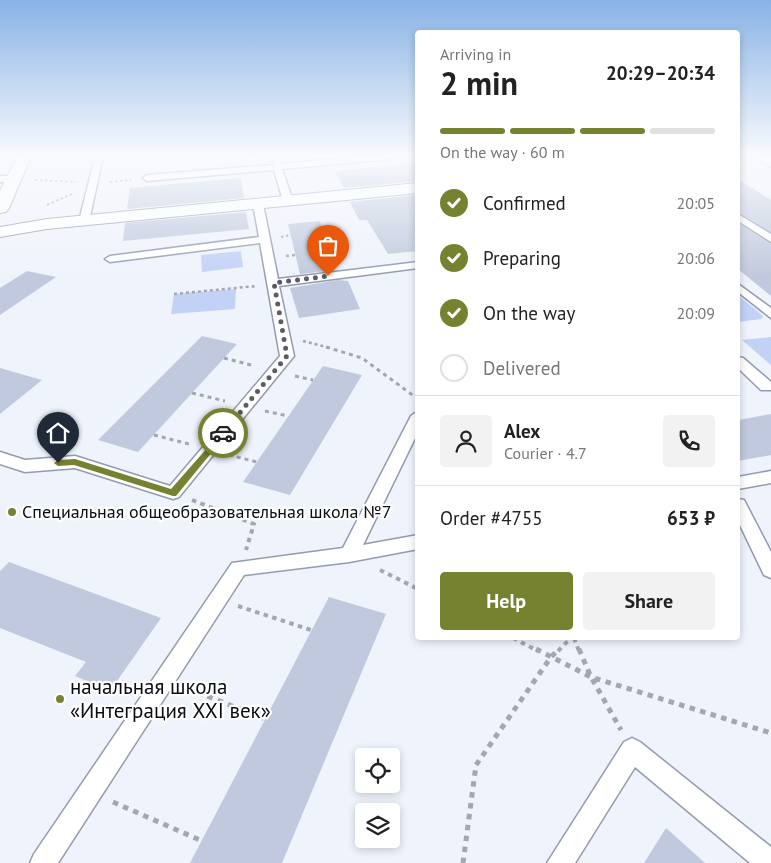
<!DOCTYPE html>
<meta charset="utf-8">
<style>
:root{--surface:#fff;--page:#f2f2f2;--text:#222;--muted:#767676;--line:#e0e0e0;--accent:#768230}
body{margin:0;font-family:"PT Sans",sans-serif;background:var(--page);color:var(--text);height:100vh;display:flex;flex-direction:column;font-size:19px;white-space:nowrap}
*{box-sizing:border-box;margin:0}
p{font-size:16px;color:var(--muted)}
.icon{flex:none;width:28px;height:28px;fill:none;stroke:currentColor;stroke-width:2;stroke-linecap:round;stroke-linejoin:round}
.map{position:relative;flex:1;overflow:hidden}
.details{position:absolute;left:415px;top:30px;width:325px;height:610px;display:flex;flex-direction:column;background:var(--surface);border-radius:5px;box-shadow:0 2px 8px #0003}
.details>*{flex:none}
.tools{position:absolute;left:355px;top:748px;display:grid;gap:10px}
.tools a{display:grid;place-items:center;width:45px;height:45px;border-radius:5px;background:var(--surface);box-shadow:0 2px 8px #0003;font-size:25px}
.pin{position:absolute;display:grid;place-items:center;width:42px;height:42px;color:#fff;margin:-51px -21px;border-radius:50% 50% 50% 0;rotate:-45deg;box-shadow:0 0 5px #0007}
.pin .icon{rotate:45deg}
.courier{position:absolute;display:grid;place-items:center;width:50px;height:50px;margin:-25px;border:4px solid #768230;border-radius:50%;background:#fff;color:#222;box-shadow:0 1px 6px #0007}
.head em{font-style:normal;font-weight:700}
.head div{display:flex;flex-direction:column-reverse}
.head{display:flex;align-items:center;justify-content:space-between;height:85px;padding:0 25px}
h1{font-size:32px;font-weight:700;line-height:38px}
.bar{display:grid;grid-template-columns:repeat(4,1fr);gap:8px 5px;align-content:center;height:60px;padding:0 25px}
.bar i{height:6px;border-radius:4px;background:var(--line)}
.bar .active{background:var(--accent)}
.bar p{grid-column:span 4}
.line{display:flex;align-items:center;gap:12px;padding:0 25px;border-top:1px solid var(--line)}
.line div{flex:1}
.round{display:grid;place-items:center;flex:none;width:52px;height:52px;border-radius:5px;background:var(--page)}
ol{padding:0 25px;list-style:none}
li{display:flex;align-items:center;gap:15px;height:55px}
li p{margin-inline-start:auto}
li .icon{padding:5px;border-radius:50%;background:var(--accent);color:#fff;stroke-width:4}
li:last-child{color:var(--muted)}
li i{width:28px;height:28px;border:2px solid var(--line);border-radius:50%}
.cta{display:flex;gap:10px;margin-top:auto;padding:10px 25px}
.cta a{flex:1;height:58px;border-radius:5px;background:var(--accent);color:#fff;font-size:20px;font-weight:700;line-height:58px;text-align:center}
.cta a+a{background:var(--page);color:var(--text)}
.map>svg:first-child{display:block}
.green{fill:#c2d1f6}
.building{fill:#c0c9dd}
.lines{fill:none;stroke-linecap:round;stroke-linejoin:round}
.lane-casing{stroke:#939baf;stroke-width:3}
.street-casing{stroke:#939baf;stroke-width:2}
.secondary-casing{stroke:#939baf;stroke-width:2}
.path-far4{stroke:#a3a7af;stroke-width:2;stroke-dasharray:2.5 2.5;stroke-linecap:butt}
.path-far3{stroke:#a3a7af;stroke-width:2.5;stroke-dasharray:3 3;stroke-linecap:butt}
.path-far2{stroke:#a3a7af;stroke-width:3;stroke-dasharray:4 4;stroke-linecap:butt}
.path-far1{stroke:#a3a7af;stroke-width:4;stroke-dasharray:4.5 4.5;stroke-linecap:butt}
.path{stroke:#a3a7af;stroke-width:5;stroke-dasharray:5.5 5.5;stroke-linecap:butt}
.lane{fill:#fff;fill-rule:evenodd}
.street{fill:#fff;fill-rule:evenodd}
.secondary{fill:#fff;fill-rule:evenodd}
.route{fill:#768230}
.done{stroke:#5a5d64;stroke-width:5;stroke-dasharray:0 9}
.poi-dot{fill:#768230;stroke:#fff;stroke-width:2}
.labels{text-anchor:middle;stroke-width:4.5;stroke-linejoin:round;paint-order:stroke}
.poi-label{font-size:18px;fill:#090c13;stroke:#fff;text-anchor:start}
.near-poi-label{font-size:21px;fill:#090c13;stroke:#fff;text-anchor:start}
</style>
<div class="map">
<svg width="771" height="863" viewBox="0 0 771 863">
<rect width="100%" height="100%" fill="#eff3fb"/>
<path class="green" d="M241,251L243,267L202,272L201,255Z
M236,289L235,309L171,314L174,294Z
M738,295L763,316L761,319L738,322Z
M771,337V365L742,340Z"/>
<path class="building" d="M418,163V181L344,188L335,171Z
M241,178L244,198L127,209L130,188Z
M738,179L771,200V232L738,212Z
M418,195V251L388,254L367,220H359L350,202Z
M246,212L249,229L123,241L125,223Z
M320,221L335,270L300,274L288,224Z
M738,223L771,244V296L738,269Z
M27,271L56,277L0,315V288Z
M338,280L348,281L360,309L299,318L290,288Z
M202,336L237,344L138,452L98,440Z
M323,366L362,375L290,495L243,482Z
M0,368L42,380L0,414Z
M771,414V455L738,461V420Z
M9,562L161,618L110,691L75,676L86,662L0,628V571Z
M329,597L386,614L282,863H190Z
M666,828L705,863H644Z"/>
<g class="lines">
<g class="lane-casing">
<path id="lane" d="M95,157H103L89,221L84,224L79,221Z
M272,157H278L281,164L361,157H394L390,159L282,169L293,201L288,204L283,201L274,170L147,181L143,178L147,175L273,165Z
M0,176H13L17,179L13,182H0Z
M258,201L263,204L278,279L418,262V268L279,286L294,356L179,497L173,499L75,468L25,472L0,464V452L25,460L75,456L170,486L280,356L260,243L110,262L105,259L110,256L259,237L253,204Z
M738,214L771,234V242L738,221Z
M738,284L771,308V318L738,292Z
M738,357L743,358L771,382V390H761L738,368Z
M418,411V432L363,545L418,535V549L349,562L244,575L58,863H30L34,854L232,563L343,548L411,416Z
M771,471V483L738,489V477Z
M738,499L744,500L771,552V578L764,575L738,521Z
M632,738L640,742L771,847V863H750L635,767L575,863H547L624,742Z"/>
</g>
<g class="street-casing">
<path id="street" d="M17,157H31L9,208L6,212L0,213V191Z"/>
</g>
<g class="secondary-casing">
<path id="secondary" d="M754,157H771V167Z
M418,183V193L47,229L0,237V227L47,219Z"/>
</g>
<path class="path-far4" d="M35,180L76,182
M110,182L131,180
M47,205L74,193
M281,237L291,235"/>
<path class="path-far3" d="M286,256L295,255
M174,294L256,286
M303,341L330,348"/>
<path class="path-far2" d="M326,347L362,358L418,399
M224,358L255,366
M295,376L313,380
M192,393L225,401
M265,411L288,416
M154,435L189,444
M229,455L257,462"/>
<path class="path-far1" d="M192,500L254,524L246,550
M380,570L418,589
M238,606L311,630
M513,638L538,651
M574,638L579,651
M558,651L571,638"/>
<path class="path" d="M536,649L591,677L771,733
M579,649L591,677L621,730
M187,688L265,719
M113,802L202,841
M463,863L476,765L551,657L559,649"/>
<use href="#lane" class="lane"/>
<use href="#street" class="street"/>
<use href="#secondary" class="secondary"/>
</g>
<linearGradient id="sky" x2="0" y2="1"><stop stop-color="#89b2e5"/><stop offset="0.56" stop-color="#f8fafd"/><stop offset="1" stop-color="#f8fafd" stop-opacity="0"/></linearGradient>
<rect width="771" height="278" fill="url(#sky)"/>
<path class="route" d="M223,430L227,433L226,435L176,496H173L74,465L58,466L54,463L58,460L75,459L171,489Z"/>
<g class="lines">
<path class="done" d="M223,433L287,356L274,283L328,276"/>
</g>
<g class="poi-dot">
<circle cx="12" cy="512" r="5"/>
<circle cx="60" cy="699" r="5"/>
</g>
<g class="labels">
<g class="poi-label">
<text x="22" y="518">Специальная общеобразовательная школа №7</text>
</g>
<g class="near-poi-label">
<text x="70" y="694">начальная школа<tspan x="70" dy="24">«Интеграция XXI век»</tspan></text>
</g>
</g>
</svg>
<div class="tools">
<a><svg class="icon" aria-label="locate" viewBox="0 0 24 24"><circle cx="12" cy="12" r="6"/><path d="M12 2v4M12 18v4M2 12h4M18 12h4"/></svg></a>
<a><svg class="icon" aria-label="layers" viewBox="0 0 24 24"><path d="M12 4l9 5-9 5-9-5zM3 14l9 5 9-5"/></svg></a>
</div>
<div class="pin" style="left:328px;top:276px;background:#ea580c"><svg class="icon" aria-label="bag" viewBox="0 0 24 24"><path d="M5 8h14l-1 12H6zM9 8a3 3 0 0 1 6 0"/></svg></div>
<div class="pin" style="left:58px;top:463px;background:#1f2937"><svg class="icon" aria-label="home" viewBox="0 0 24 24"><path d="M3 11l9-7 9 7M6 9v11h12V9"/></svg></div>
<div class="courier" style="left:223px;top:433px"><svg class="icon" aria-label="car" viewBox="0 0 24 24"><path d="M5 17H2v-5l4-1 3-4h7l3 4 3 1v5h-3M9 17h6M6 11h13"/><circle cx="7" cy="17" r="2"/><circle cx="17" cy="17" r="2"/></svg></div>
<section class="details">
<div class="head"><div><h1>2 min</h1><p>Arriving in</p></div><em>20:29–20:34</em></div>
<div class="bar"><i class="active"></i><i class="active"></i><i class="active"></i><i></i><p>On the way · 60 m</p></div>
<ol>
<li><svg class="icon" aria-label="check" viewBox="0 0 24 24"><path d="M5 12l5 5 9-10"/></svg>Confirmed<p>20:05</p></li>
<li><svg class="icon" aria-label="check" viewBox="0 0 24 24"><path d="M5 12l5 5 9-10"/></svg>Preparing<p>20:06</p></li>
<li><svg class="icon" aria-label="check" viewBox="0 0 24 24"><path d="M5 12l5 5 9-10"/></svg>On the way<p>20:09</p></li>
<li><i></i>Delivered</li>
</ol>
<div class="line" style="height:90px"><a class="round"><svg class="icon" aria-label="person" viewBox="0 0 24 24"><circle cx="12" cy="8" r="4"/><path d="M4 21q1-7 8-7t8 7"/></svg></a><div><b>Alex</b><p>Courier · 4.7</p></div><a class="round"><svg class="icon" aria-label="phone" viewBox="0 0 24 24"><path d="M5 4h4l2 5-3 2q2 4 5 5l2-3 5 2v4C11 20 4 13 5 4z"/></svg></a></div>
<div class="line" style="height:65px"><div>Order #4755</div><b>653 ₽</b></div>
<div class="cta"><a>Help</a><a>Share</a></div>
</section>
</div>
